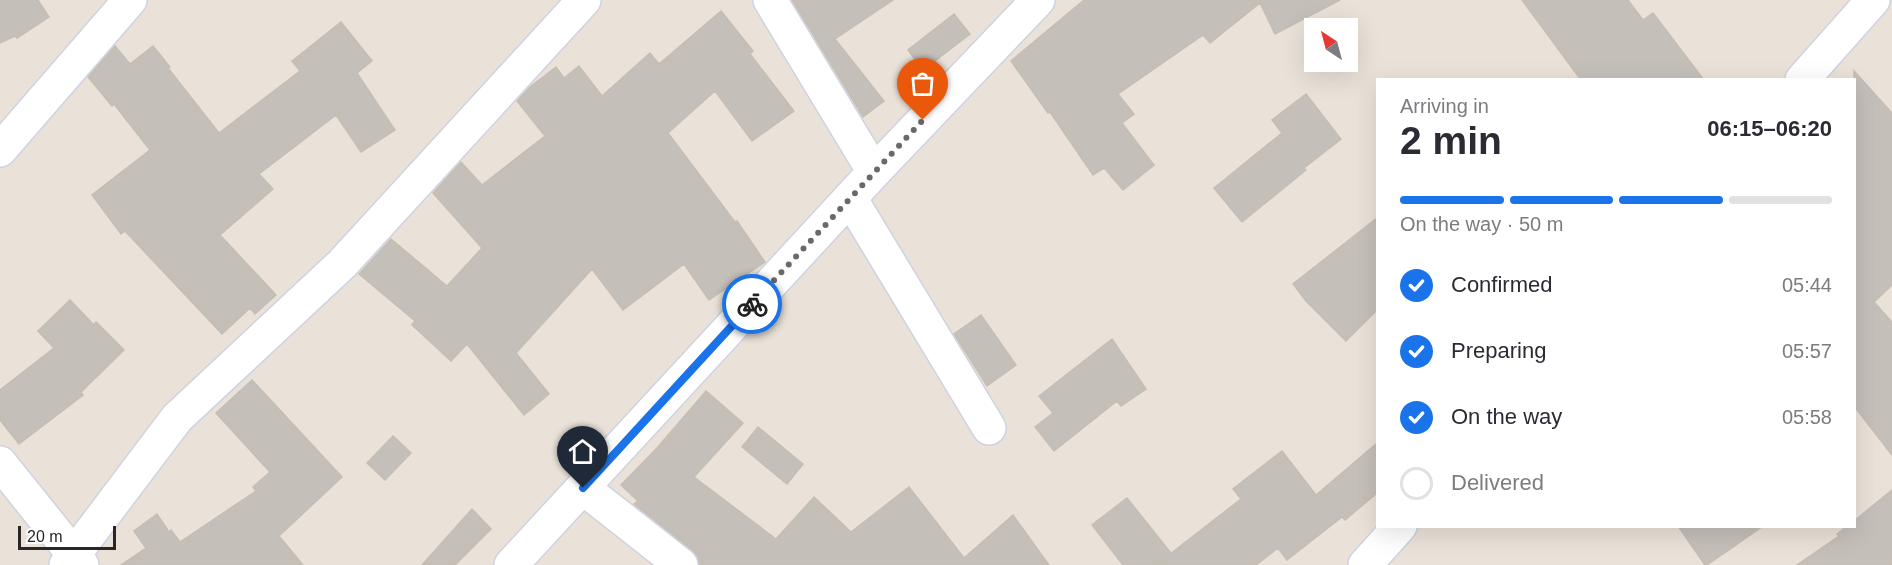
<!DOCTYPE html>
<meta charset="utf-8">
<style>
:root{--surface:#fff;--page:#f7f7f7;--text:#2b2b33;--muted:#7c7c81;--line:#e1e1e2;--accent:#1a73e8}
body{margin:0;font-family:Helvetica,sans-serif;background:var(--page);color:var(--text);height:100vh;display:flex;flex-direction:column;font-size:22px;white-space:nowrap}
*{box-sizing:border-box;margin:0}
p{font-size:20px;color:var(--muted)}
.icon{flex:none;width:33px;height:33px;fill:none;stroke:currentColor;stroke-width:2;stroke-linecap:round;stroke-linejoin:round}
.map{position:relative;flex:1;overflow:hidden}
.side{position:absolute;left:1376px;top:78px;width:480px;height:450px;display:flex;flex-direction:column;background:var(--surface);border-radius:0px;box-shadow:0 6px 24px #0002}
.side>*{flex:none}
.needle{width:39px;rotate:324deg}
.buttons{position:absolute;left:1304px;top:18px;display:grid;gap:12px}
.buttons a{display:grid;place-items:center;width:54px;height:54px;border-radius:0px;background:var(--surface);box-shadow:0 6px 24px #0002;font-size:30px}
.scale{position:absolute;left:18px;bottom:15px;width:98px;box-sizing:border-box;padding-left:6px;border:3px solid #272727;border-top:0;font-size:16px;line-height:21px;white-space:nowrap;color:#272727;-webkit-text-stroke:4px #fff;paint-order:stroke}
.pin{position:absolute;display:grid;place-items:center;width:51px;height:51px;color:#fff;margin:-62px -26px;border-radius:50% 50% 50% 0;rotate:-45deg;box-shadow:0 0 6px #0007}
.pin .icon{rotate:45deg}
.courier{position:absolute;display:grid;place-items:center;width:60px;height:60px;margin:-30px;border:4px solid #1a73e8;border-radius:50%;background:#fff;color:#222;box-shadow:0 2px 8px #0007}
.summary em{font-style:normal;font-weight:800}
.summary div{display:flex;flex-direction:column-reverse}
.summary{display:flex;align-items:center;justify-content:space-between;height:102px;padding:0 24px}
h1{font-size:39px;font-weight:800;line-height:45px}
.bar{display:grid;grid-template-columns:repeat(4,1fr);gap:9px 6px;align-content:center;height:72px;padding:0 24px}
.bar i{height:8px;border-radius:4px;background:var(--line)}
.bar .active{background:var(--accent)}
.bar p{grid-column:span 4}
ol{padding:0 24px;list-style:none}
li{display:flex;align-items:center;gap:18px;height:66px}
li p{margin-inline-start:auto}
li .icon{padding:6px;border-radius:50%;background:var(--accent);color:#fff;stroke-width:4}
li:last-child{color:var(--muted)}
li i{width:33px;height:33px;border:3px solid var(--line);border-radius:50%}
.map>svg:first-child{display:block}
.building{fill:#c5bfb9;stroke:#c5beb3;stroke-width:1.5}
.lines{fill:none;stroke-linecap:round;stroke-linejoin:round}
.minor-casing{stroke:#ced2e1;stroke-width:36}
.tertiary-casing{stroke:#ced2e1;stroke-width:36}
.minor{stroke:#fff;stroke-width:33}
.tertiary{stroke:#fff;stroke-width:33}
.done{stroke:#6b6865;stroke-width:6;stroke-dasharray:0 10.8}
.route{stroke:#1a73e8;stroke-width:8}
</style>
<div class="map">
<svg width="1892" height="565" viewBox="0 0 1892 565">
<rect width="100%" height="100%" fill="#eae2d9"/>
<path class="building" d="M0,0H38L49,17L17,38L15,36L0,43Z
M792,0H893L835,39L884,101L863,117Z
M1084,0H1340L1275,34L1260,3L1210,43L1203,35L1118,94L1134,114L1122,123L1154,165L1123,190L1104,168L1093,175L1050,112L1048,113L1011,61Z
M1522,0H1628L1643,20L1653,13L1704,80H1581Z
M721,11L753,51L750,54L794,111L752,141L715,91L668,133L735,222L737,221L765,262L709,300L684,264L623,310L592,269L516,353L549,394L524,415L467,344L451,361L412,325L415,321L359,274L391,239L447,286L482,248L433,193L461,162L482,185L545,136L517,101L530,87L556,67L564,78L579,66L602,96L650,53L659,64Z
M954,14L970,34L923,70L908,50Z
M341,22L372,61L357,73L395,130L361,152L336,115L259,174L273,189L220,235L276,295L255,314L250,308L222,334L125,231L121,234L92,195L150,150L114,104L112,106L88,77L115,46L130,64L153,46L170,67L168,68L219,133L300,71L292,61Z
M1854,71L1892,113V285L1874,302L1892,322V455L1854,406Z
M1306,94L1341,139L1304,168L1306,170L1242,222L1214,188L1282,133L1272,120Z
M1377,218V310L1346,341L1306,301L1293,284Z
M70,300L94,325L96,322L124,350L81,392L83,395L19,444L0,420V390L54,348L38,331Z
M981,315L1016,365L987,386L954,334Z
M1112,339L1146,389L1121,406L1117,401L1054,451L1035,427L1053,413L1039,396Z
M252,380L342,477L279,536L303,565H121L146,548L134,531L157,514L169,532L171,530L180,542L256,491L253,487L270,472L216,413Z
M706,391L743,423L694,477L776,539L814,497L851,532L909,487L964,558L1013,515L1049,565H699L698,558L693,551L634,504L638,501L621,485L657,448Z
M758,427L803,464L787,484L742,447Z
M393,436L411,453L385,480L367,463Z
M1377,443V493L1345,520L1342,517L1287,560L1278,548L1256,565H1156L1241,499L1233,489L1282,451L1316,495Z
M1892,490V565H1797L1839,536L1837,534L1847,526H1854V521Z
M1127,498L1171,553L1155,565H1123L1092,525Z
M472,509L491,529L455,565H422Z
M1678,526H1763L1707,565H1705Z"/>
<g class="lines">
<g class="minor-casing">
<path id="minor" d="M770,0L874,172
M1802,80L1873,0
M0,150L130,0
M850,198L989,428
M0,463L82,565
M583,488L681,565
M66,565L177,418L342,264L584,0
M1365,565L1400,526"/>
</g>
<g class="tertiary-casing">
<path id="tertiary" d="M511,565L874,172L1038,0"/>
</g>
<use href="#minor" class="minor"/>
<use href="#tertiary" class="tertiary"/>
</g>
<g class="lines">
<path class="done" d="M752,304L923,120"/>
<path class="route" d="M583,488L752,304"/>
</g>
</svg>
<div class="buttons">
<a><svg class="needle" viewBox="-14 -14 28 28"><path d="M0-13l5 13h-10z" fill="#e53935"/><path d="M0 13l5-13h-10z" fill="#7c7c81"/></svg></a>
</div>
<div class="scale">20 m</div>
<div class="pin" style="left:923px;top:120px;background:#ea580c"><svg class="icon" aria-label="bag" viewBox="0 0 24 24"><path d="M5 8h14l-1 12H6zM9 8a3 3 0 0 1 6 0"/></svg></div>
<div class="pin" style="left:583px;top:488px;background:#1f2937"><svg class="icon" aria-label="home" viewBox="0 0 24 24"><path d="M3 11l9-7 9 7M6 9v11h12V9"/></svg></div>
<div class="courier" style="left:752px;top:304px"><svg class="icon" aria-label="bike" viewBox="0 0 24 24"><circle cx="6" cy="16" r="4"/><circle cx="18" cy="16" r="4"/><path d="M6 16l4-8h5l3 8M10 8l3 8H6M13 5h3"/></svg></div>
<section class="side">
<div class="summary"><div><h1>2 min</h1><p>Arriving in</p></div><em>06:15–06:20</em></div>
<div class="bar"><i class="active"></i><i class="active"></i><i class="active"></i><i></i><p>On the way · 50 m</p></div>
<ol>
<li><svg class="icon" aria-label="check" viewBox="0 0 24 24"><path d="M5 12l5 5 9-10"/></svg>Confirmed<p>05:44</p></li>
<li><svg class="icon" aria-label="check" viewBox="0 0 24 24"><path d="M5 12l5 5 9-10"/></svg>Preparing<p>05:57</p></li>
<li><svg class="icon" aria-label="check" viewBox="0 0 24 24"><path d="M5 12l5 5 9-10"/></svg>On the way<p>05:58</p></li>
<li><i></i>Delivered</li>
</ol>
</section>
</div>
